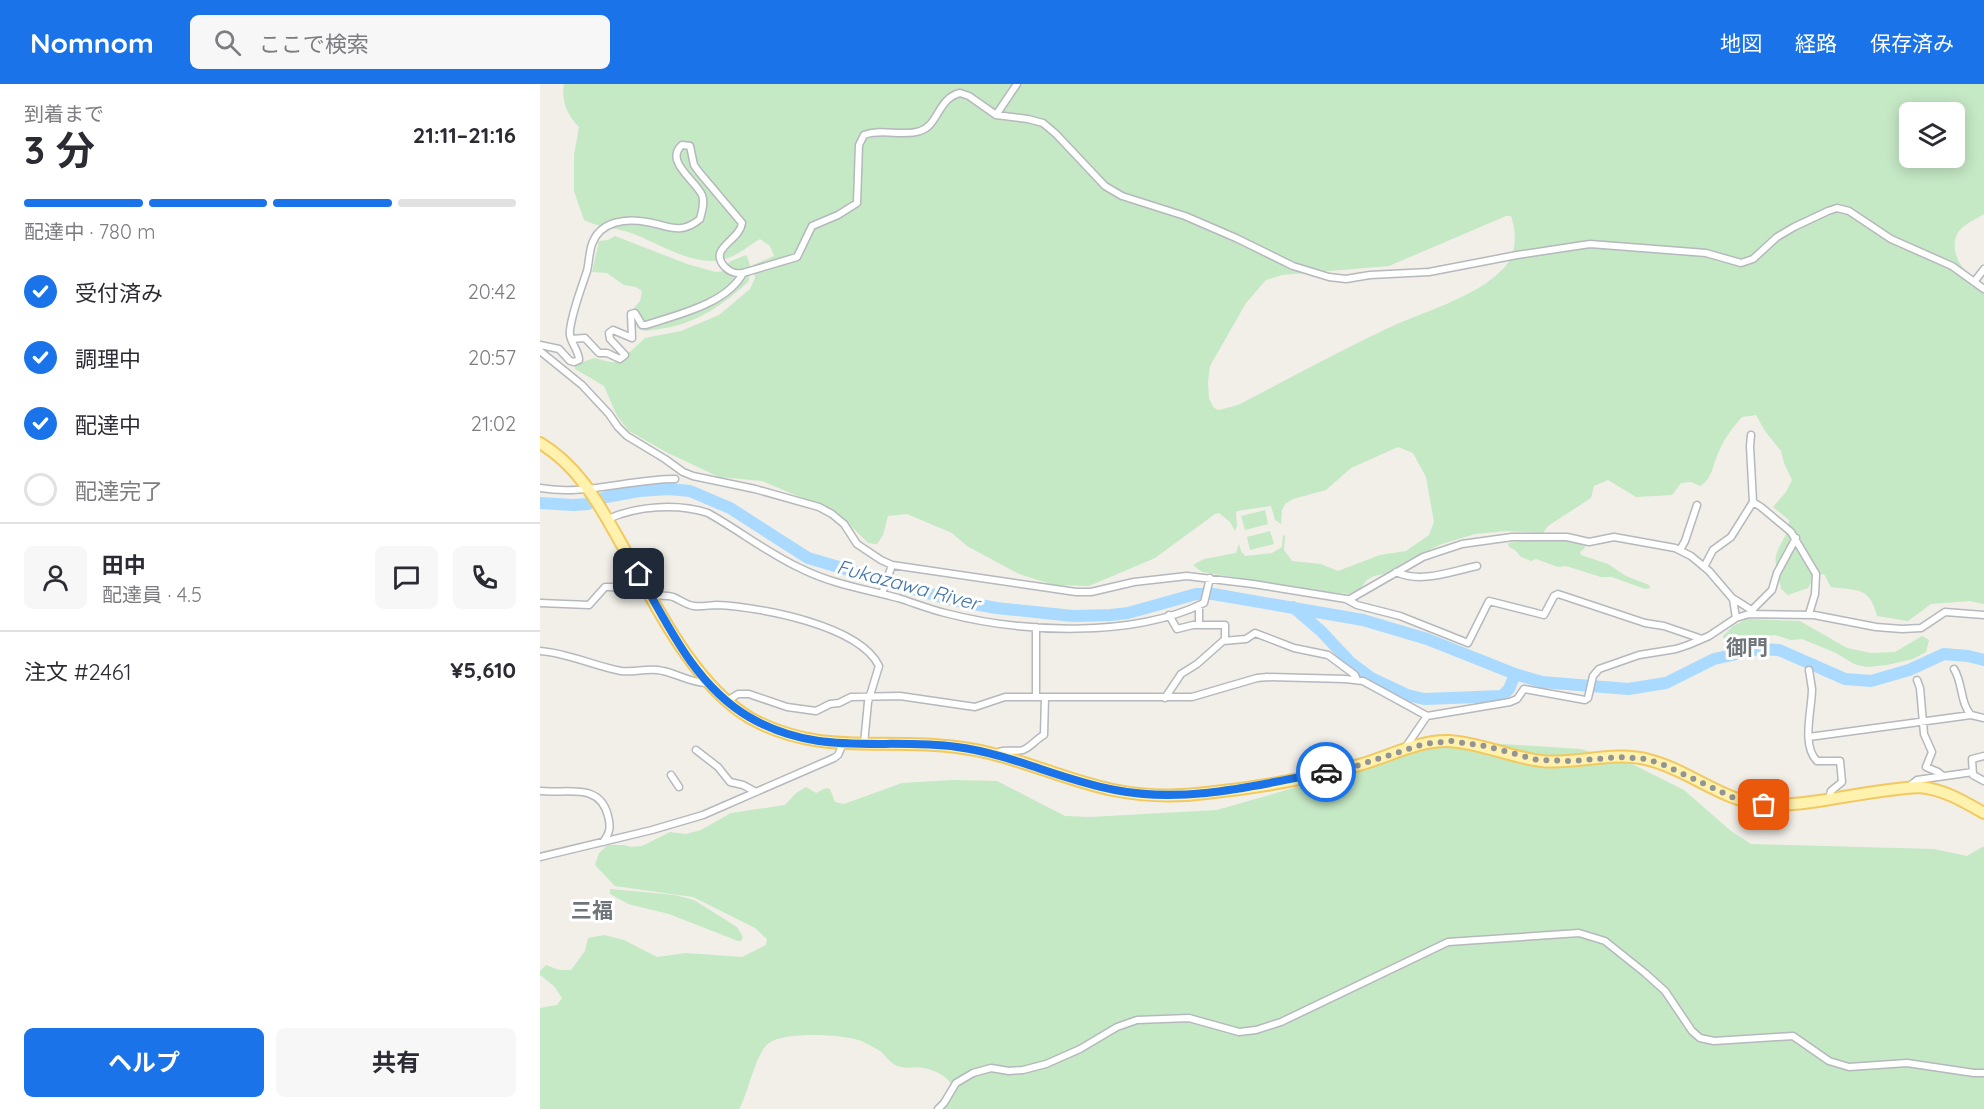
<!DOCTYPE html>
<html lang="ja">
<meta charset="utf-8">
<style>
:root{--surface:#fff;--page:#f7f7f7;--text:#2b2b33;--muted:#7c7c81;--line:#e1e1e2;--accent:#1a73e8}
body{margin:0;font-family:Quicksand,"Noto Sans JP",sans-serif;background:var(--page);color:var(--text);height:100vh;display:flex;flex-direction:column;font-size:22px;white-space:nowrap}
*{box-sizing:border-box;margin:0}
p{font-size:20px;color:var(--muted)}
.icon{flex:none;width:33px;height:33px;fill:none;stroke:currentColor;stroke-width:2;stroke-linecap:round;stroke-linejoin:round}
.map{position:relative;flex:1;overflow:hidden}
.panel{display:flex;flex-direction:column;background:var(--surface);width:540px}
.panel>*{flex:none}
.buttons{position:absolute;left:1359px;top:18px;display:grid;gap:12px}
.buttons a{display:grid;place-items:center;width:66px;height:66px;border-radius:9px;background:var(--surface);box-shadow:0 3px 15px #0003;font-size:30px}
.pin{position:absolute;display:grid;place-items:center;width:51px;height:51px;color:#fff;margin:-26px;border-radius:12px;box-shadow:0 3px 9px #0006}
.courier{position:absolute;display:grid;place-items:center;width:60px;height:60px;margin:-30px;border:4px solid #1a73e8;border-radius:50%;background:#fff;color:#222;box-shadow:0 2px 8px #0007}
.summary em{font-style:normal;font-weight:700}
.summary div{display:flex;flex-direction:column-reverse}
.summary{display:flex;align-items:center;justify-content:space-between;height:102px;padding:0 24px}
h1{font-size:39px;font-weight:700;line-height:45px}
.bar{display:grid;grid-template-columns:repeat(4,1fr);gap:9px 6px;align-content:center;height:72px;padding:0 24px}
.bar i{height:8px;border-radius:4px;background:var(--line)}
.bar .active{background:var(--accent)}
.bar p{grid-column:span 4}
.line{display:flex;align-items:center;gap:15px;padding:0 24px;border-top:2px solid var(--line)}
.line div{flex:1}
.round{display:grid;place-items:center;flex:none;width:63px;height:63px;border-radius:9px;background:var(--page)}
ol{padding:0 24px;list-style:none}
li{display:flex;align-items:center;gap:18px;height:66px}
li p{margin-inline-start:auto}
li .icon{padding:6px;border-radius:50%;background:var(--accent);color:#fff;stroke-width:4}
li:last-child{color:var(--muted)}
li i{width:33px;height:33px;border:3px solid var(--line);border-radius:50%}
.button{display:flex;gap:12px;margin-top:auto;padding:12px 24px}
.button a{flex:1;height:69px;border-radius:9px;background:var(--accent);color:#fff;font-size:24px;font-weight:700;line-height:69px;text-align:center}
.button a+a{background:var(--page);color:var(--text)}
header{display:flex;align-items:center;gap:36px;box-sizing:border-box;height:84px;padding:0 30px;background:var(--accent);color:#fff}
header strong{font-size:28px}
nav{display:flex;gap:33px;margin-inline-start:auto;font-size:21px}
.search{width:420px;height:54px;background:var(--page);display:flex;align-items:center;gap:15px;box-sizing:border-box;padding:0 21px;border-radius:9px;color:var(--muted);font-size:22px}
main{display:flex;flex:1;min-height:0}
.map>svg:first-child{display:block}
.green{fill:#c5e8c5;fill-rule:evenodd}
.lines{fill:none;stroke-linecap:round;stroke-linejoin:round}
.river{stroke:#aadaff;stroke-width:12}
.minor-casing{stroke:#b5b8bc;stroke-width:9}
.primary-casing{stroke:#f2c960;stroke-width:14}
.minor{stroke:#fff;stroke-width:6}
.primary{stroke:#fff2af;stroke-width:10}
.done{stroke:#929495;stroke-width:6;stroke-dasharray:0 10.8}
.route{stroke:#1a73e8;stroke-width:8}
.labels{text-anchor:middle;stroke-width:6;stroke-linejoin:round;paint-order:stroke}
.water-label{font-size:20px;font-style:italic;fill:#4174aa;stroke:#fff}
.quarter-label{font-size:21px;font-weight:bold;fill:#70757a;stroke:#fff}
</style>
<header>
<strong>Nomnom</strong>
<div class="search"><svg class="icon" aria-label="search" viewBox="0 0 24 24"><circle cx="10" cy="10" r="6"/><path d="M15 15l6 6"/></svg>ここで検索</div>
<nav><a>地図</a><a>経路</a><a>保存済み</a></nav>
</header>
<main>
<section class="panel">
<div class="summary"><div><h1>3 分</h1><p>到着まで</p></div><em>21:11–21:16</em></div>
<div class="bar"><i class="active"></i><i class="active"></i><i class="active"></i><i></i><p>配達中 · 780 m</p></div>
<ol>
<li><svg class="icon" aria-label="check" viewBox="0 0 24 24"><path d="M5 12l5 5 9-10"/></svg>受付済み<p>20:42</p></li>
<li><svg class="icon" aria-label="check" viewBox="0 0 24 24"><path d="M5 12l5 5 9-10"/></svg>調理中<p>20:57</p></li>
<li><svg class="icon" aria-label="check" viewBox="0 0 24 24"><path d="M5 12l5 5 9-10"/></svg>配達中<p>21:02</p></li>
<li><i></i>配達完了</li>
</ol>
<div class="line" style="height:108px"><a class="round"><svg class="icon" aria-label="person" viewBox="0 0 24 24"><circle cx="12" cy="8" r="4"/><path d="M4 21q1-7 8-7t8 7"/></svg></a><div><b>田中</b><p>配達員 · 4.5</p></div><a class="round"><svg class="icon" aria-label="chat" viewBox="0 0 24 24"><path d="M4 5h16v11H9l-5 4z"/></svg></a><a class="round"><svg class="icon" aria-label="phone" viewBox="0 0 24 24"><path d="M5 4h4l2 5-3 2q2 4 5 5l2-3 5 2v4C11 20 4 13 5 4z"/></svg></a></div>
<div class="line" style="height:78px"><div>注文 #2461</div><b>¥5,610</b></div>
<div class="button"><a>ヘルプ</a><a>共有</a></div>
</section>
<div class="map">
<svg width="1444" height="1025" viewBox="0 0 1444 1025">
<rect width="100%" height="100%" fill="#f1efe8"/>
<path class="green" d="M24,0H1444V130C1436,135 1422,141 1417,150C1408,171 1426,193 1444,199V520L1429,517L1391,520L1368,537L1337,532C1329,502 1318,507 1291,503L1284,490L1274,492L1268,504L1248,511L1241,505C1240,495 1234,481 1236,472C1240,457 1249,452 1249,436L1233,423L1246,408L1252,396L1244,379L1241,367L1225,347L1216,331L1202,333C1193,343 1186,352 1180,365C1173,378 1173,395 1160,402L1151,398L1141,399L1132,411L1096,413L1068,396L1054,402L1051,414L1008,442L1003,449L966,447L935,450L902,460L867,477L844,490L834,492L827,496L819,506L808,510L781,507L662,488L653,481L664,475L696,469L699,460L701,467L705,472L732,469L742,463L743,451L745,452L744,466L752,477L781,480L798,487L840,471L866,467L889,451L894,438L886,393L873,369L858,363L811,384L786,406L753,415L745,420L742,426L741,440L735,436L731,422L697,427L696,429L697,442L695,447L690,438L679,429L675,430L615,474L549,502L514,501L479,490L427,462L412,449L367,430L348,432L343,451L337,460L328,459L298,429L222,397L179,393L126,368L89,347L77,332L64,302L35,285V281L54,274L70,278H79L105,254L141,247L179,231L210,205L215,194L213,181L234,172L230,162L220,155C211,160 202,168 193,172C160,189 119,158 88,148C73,143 58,143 44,136L34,107V71L39,43C27,31 21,17 24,0ZM1370,28H1414V74H1370ZM966,132H971C977,150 977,169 964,184C935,215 880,228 842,247C794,270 746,296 698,321L679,326L674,324L669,315L668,298L670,282L706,219L726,196L742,191L849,182Z
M75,152L147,180L176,188L185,187L189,178L206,171C211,178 211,190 208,198C183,221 154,241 119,245C111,246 103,249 97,243C92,238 93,231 93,225L100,217L102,207L96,203L84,201L67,189L52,188L59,157L68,156Z
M725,426L728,440L705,446L701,432Z
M730,447L734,460L710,466L707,453Z
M980,457H1028L1045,462V464L1040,468L1041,471L1068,480L1086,492L1109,501L1110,504L1105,505L1072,493H1061L1026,482L1018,483L996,475L991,477L981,473L975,466L969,463L968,459Z
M1207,535L1260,537L1307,564L1331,569L1355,568L1382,552L1389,556L1386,568L1373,575L1347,581L1326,583L1314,580L1296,569L1262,555L1251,556L1235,551L1204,554L1197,557L1184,556L1183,552L1193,542Z
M917,657L1040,665L1088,678L1144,706L1191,747L1211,760L1394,765L1427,772L1444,762V1025H399C427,1008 408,989 384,984C377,982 369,985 361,983C351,981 347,973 340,967C335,964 329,961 324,958C307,950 245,947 229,959C215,969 209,1008 199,1025H0V924L17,921L22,914L14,902L0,891V887L6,881L19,886H31L45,867L48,854L64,851L84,856L117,873L146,869L202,873L226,861L227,855L215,844L153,813L75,802L55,781L59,769L68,761H84L91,763L102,762L130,748L146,750L161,746L191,729L245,721L256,709L266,703L276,709L286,704L290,705L295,718L304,720L362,699L413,696L457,697L525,732L550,733L677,726Z
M70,805L135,811L154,816L197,843L203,853L201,857H198L129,830L88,820L70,810Z"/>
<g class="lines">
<path class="river" d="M0,419L33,421L48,420L66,413L99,407L129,405L150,407L190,424L268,474L408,515L456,524L533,532L571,531L588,529L656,510H673L823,536L887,555L975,590L1002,598L1088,605L1126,599L1174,575L1219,565L1239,566L1305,595L1331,597L1369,586L1404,570L1428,572L1444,576
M753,523L781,547L810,578L831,594L867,611L884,615L962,612L969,605L975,590"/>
<g class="minor-casing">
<path id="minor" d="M456,31L477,0
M1434,198L1444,185
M31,255L45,254L59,269H67L80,275L85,271L70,255L69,249L73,246L92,254L91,230L95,229L102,241H106C136,231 187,220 203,189
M0,261L19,265L30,277L34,278L39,276C39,265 28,257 30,246C32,228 41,205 47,187C49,179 49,169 52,160C60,137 86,134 107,138C127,141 140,152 160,135C162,127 165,119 162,111C155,96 124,77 142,61L150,62L154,81L159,88L202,139C200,157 167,164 185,183C191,189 196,190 203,189L257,173L272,142L298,131L317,119L319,61L324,51C342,44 363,53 380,47C398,42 398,14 420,9L429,12L456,31L488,35L503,39L516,50L565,102L582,112L645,132L696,154L753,182L789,193L806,195L830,191L889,188L977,171L1050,160L1166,169L1201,179L1213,175L1237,153L1254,143L1288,127L1297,124L1309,127L1351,155L1412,182L1444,205
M0,267L42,301L69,330L78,343L87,352L125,375L143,388L153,392L215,405L279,423L292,430L304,440L317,460L341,476L352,481
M0,404C45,412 89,395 135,395
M1213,418L1221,423L1251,448L1276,490L1275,510L1269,530
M68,435C97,422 137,419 168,429C200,447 229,470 262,485C292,500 325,505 358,514C374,519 389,525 405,529C482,549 592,554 664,519L670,494
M1140,466L1145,457L1157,421
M1164,483L1173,466L1191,453L1213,418L1210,362L1211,351
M856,488C881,500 912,487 937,482
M342,510L352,481L536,508H551L594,498L647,492L713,500L806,515L817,521L860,532L928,559L949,517L1004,531L1014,512L1018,510L1105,539L1124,542L1162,555
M111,511C118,512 126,511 133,513C141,516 146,521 154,522C162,523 170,521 177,521C220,523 319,541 339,582L328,618L324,660
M806,515H810L883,473L922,460L972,453H1027L1049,458L1074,453L1135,464L1151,472L1169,487L1193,515L1196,534
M1194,515L1213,527
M0,519L49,521L65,503H71L109,509
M659,521V540
M1212,526L1232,506L1237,489L1256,454
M629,531L637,545L653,541H685V556
M0,567C28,569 54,582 81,587C96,589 108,583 123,587C138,590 151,599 167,599
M1414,585C1423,599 1420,619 1431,631
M1269,586C1270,592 1271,599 1272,605C1272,626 1261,661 1277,677H1300L1302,698L1291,707L1289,715
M1377,596L1380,604L1384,650L1392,668L1386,683L1398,688L1403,692
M496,613V543
M625,614L641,590L657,580L683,557L706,555L715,549L754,564L788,571L815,591L817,596
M187,617L198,610H209L247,623L276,627L290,620L299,619L311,613L360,612L435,623L465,613H652L717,594L727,593L805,595L823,597L887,632L970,618L977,615L984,605L1045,616L1048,614L1053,592L1059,585L1099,571L1136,565L1148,561L1169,552L1196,534L1209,530L1274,531L1336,543L1362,545L1381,544L1405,528L1444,531
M1269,653L1431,631L1444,634
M865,664L887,632
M156,666L178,683L190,698L203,701L216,708
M454,671C463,663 473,669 483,666C491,663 496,655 504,651L505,613
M1444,672L1432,675L1433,691L1444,697
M131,691L139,703
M1368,703L1377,696L1433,688
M0,707C27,710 60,698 68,732C71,743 70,749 63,758
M0,773L112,746L163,731L294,674L298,671L303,660
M398,1025L404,1019L416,999L433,989L451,984L469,987L483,986L506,980L540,965L577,943L597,936L649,934L699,948L716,946L741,938L908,858L1039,849L1065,857L1105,889L1125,907L1152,947L1160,954L1174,957L1253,952L1289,977L1309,983L1367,979L1434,989H1444"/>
</g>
<g class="primary-casing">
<path id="primary" d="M0,359C35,380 55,413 74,447C109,507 149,598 210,634C280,673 342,653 416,663C470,669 520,695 573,706C603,712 636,713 666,709C716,704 771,694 819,681C848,673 878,656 909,657C941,659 970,673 1001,677C1036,681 1074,666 1109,676C1149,686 1182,717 1224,721C1240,722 1256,720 1271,718C1307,713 1343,705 1379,703C1403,705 1423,717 1444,729"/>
</g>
<use href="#minor" class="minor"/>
<use href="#primary" class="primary"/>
</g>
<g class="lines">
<path class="done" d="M786,688L816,682L884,660L911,657L945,662L998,676L1032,677L1080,673L1106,675L1122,680L1194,714L1224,721"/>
<path class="route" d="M99,490C128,542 156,602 209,633C279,674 342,653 417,663C471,670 521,696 575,706C646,720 717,701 786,688"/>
</g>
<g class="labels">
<g class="water-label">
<text transform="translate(368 501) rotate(15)" y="7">Fukazawa River</text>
</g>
<g class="quarter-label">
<text x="1207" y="571">御門</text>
<text x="52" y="834">三福</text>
</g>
</g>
</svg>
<div class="buttons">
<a><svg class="icon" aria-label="layers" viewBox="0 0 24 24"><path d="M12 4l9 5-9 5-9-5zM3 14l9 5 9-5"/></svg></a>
</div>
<div class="pin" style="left:1224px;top:721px;background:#ea580c"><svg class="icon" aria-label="bag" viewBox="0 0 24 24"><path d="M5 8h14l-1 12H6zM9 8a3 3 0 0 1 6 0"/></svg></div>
<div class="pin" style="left:99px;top:490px;background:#1f2937"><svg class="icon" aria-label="home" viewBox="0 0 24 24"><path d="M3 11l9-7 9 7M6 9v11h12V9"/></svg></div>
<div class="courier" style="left:786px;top:688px"><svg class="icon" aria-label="car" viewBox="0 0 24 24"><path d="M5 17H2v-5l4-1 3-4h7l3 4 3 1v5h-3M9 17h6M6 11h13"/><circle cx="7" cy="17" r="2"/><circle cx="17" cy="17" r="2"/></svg></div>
</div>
</main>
